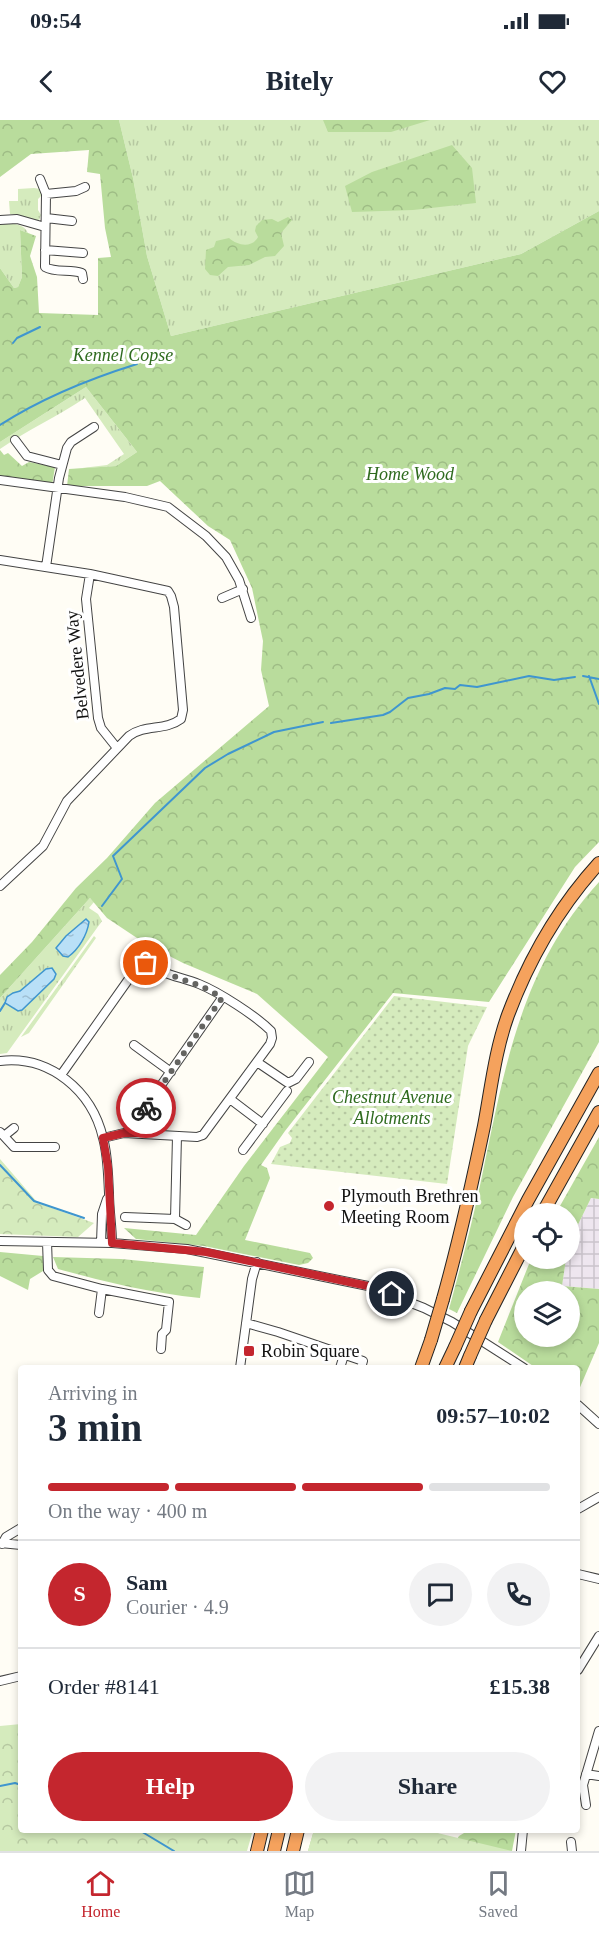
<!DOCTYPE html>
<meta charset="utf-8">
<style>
:root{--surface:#fff;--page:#f2f2f3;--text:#1f2937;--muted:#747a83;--line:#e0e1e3;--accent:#c4262e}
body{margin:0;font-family:"Times New Roman",serif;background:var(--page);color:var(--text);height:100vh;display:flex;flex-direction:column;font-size:22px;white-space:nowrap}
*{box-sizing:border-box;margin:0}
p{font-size:20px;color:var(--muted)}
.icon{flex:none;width:33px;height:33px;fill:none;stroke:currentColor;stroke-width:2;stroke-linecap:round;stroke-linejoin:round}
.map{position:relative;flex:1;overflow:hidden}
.sheet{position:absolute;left:18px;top:1245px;width:562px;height:468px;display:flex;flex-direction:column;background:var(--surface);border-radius:6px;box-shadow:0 3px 9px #0003}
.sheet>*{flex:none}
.buttons{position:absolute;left:514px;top:1083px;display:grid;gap:12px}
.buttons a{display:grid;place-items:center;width:66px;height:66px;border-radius:50%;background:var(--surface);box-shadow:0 3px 9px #0003;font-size:30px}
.pin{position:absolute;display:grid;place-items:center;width:51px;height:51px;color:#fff;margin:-26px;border:3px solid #fff;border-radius:50%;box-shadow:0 2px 6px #0007}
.courier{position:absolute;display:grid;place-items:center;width:60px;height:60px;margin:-30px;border:4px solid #c4262e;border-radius:50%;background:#fff;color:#222;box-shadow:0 2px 8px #0007}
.overview em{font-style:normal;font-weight:600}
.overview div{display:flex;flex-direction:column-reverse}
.overview{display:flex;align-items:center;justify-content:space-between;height:102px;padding:0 30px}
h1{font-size:39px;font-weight:600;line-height:45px}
.bar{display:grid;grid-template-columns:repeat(4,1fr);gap:9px 6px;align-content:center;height:72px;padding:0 30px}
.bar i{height:8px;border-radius:4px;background:var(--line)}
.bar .selected{background:var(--accent)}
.bar p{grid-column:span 4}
.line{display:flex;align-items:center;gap:15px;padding:0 30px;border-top:2px solid var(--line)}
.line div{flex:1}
.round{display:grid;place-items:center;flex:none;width:63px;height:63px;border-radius:32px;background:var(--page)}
.primary-button{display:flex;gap:12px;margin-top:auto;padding:12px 30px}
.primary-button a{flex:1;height:69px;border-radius:36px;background:var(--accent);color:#fff;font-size:24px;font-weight:600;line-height:69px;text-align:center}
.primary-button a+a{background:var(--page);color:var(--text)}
.status{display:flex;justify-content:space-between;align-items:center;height:42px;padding:0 30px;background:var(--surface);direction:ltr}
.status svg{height:16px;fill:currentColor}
header{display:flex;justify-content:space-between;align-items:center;height:78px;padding:0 30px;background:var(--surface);font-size:27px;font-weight:600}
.tabs{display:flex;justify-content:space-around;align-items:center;height:84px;border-top:2px solid var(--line);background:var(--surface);font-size:16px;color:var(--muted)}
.tabs a{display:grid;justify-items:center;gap:3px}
.tabs .selected{color:var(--accent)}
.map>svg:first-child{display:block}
.industrial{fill:url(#industrial-grid)}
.grass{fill:url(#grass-tufts)}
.forest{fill:url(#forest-crowns);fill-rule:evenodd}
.park{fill:url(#park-crowns)}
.garden{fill:url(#garden-dots)}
.water{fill:url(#water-ripples);stroke:#3f96cf;stroke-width:1.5}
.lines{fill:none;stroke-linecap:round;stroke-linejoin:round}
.stream{stroke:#3f96cf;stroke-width:2}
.minor-casing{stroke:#444;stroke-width:10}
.highway-casing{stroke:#222;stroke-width:14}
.minor{stroke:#fff;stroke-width:8}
.highway{stroke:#f5a25d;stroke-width:12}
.highway-bridge-casing{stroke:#222;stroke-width:14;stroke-linecap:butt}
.highway-bridge{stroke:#f5a25d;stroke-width:12}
.done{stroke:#646461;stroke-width:6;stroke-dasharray:0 10.8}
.route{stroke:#c4262e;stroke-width:8}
.poi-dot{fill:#c4262e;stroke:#fff;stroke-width:2}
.labels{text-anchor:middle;stroke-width:6;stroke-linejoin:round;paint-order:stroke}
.park-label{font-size:18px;font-style:italic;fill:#2f6b1f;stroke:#fff}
.street-label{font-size:18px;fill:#111;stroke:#fff}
.poi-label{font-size:18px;fill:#111;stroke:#fff;text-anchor:start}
</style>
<div class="status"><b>09:54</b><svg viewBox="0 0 49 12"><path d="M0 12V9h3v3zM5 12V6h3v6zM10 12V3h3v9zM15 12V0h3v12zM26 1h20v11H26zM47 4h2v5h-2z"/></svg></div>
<header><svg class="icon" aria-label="back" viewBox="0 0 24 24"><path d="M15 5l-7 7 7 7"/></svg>Bitely<svg class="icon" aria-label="heart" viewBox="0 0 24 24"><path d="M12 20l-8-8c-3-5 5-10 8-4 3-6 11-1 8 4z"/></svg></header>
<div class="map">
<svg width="599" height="1731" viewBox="0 0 599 1731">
<defs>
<pattern id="industrial-grid" width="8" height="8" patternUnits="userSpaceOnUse" patternTransform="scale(1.5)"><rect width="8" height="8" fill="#eee6ef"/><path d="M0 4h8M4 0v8" fill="none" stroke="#cbc4cc"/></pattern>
<pattern id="grass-tufts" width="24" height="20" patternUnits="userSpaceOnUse" patternTransform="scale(1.5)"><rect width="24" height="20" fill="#d5ebbd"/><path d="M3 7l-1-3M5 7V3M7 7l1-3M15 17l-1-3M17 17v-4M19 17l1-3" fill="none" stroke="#b6c8a1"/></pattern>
<pattern id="forest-crowns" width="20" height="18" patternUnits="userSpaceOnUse" patternTransform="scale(1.5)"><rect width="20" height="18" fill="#b9dc9c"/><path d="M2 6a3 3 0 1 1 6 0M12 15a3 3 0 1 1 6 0" fill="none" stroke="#9ebc85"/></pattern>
<pattern id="park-crowns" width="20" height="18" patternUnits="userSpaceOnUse" patternTransform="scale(1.5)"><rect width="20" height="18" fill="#d5ebbd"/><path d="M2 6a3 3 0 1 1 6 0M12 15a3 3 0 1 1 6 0" fill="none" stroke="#b6c8a1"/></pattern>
<pattern id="garden-dots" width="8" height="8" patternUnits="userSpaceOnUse" patternTransform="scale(1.5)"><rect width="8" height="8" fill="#d5ebbd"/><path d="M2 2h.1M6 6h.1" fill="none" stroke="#b6c8a1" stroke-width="1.8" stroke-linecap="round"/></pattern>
<pattern id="water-ripples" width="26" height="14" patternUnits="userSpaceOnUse" patternTransform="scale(1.5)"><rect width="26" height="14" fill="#b9e0f7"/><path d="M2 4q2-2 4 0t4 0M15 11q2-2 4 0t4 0" fill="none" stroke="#9ebfd3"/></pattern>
</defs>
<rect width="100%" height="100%" fill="#fffdf5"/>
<path class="industrial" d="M591,1078L599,1079V1169L562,1166L566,1139L570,1138V1121Z"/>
<path class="grass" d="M119,0H599V91L521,134L171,216L147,136L133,58Z
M34,68L40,69L43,74L38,79V90L41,95L39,100L36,101L19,95L10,94L9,81H18V69Z
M6,103C15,104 24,104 28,113L20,110L22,157L18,167L14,168L0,148V105Z
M86,267L137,332L116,346L74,349L107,345L124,334L85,278C57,297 27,310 0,329V322Z
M90,778L94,782L89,788L98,794L102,801L7,933L0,934V878Z
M94,816L96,818L29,913L21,917Z"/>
<path class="forest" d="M0,0H119L133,58L147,136L171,216L521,134L599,91V722L575,747L489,882L393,873L285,1011L261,1045L267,1048L270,1058L245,1120L310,1133L313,1138L308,1143L299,1145L204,1126L136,1119L124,1108L196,1115L244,1046L328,937L257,874L183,843L146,824L107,798L90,778L0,878V855L32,822L76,768L107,738L155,683L269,586L261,550L263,521L252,468L230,420L208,406L160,361L147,366H67L69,349L116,346L137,332L86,267L0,322V148L14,168L18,167L22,157L20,110L36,116L30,136L37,157L39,193L98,195V138L111,137L105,108L100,54L87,52L89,30L31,34L0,57Z
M323,0H430L391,12H328Z
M452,25L472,48L476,83L413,90L352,92L345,66L372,52Z
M288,97L292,100L281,113L284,126L275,136L265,137L249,145L228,147L218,156L210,155L205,149L206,130L214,127L216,121L229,118C238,126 252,128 258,117L255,111L256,106L262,100L272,99L278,102Z
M0,330L4,335L8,333L22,346L29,342L55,347L52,366L0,356Z
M599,762V922L513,1077L457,1193L449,1189C461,1145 473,1100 482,1056C505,947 521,847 599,762Z
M599,1017V1079L591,1078L570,1121V1094L556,1093Z
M0,1132L43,1136V1151L30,1159L28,1170L0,1156Z
M53,1137L121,1139L204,1147L200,1178C151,1173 105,1162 58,1149Z
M531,1139H566L562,1166L599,1169V1223L578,1272V1248H536L498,1222ZM525,1172H570V1216H525Z
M314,1710H425L457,1719L459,1716L469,1710H516L512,1731H308Z"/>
<path class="park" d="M0,1039L38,1083L94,1103L78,1117L0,1114Z
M21,1604V1710H253L247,1731H0V1606Z
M314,1710H425L512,1731H308Z"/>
<path class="garden" d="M394,876L487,887L468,926L447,1064L271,1044L280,1027L290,1023L292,1018L288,1013Z"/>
<path class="water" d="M86,799L89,802C87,815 79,829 68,837L63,836L56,828L66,816Z
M52,848L56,854L54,859L22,890L18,891L5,883L7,877L13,873L20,871L46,849Z"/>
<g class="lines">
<path class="stream" d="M13,223L17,218L40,207
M0,305C42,278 89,259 137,244
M583,556L599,559
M589,556L599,584
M331,603L383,595L390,592L408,578L429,574L445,568L455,569L460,565L477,567L529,556L554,560L575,557
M102,786L122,759L113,736L205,648L228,634L274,612L323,602
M0,891L5,883
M0,1045L34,1081L84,1098
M0,1666L15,1663L21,1665
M139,1710L174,1731"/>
<g class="minor-casing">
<path id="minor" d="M40,59L46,74L45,147C55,153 70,149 82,153L83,159
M46,74L76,71L85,67
M46,98L72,101
M0,100L17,99L45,107
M45,130L83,133
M15,320L27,336L62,345
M0,360L125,377L168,387L206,416L226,437L239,460L251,498
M0,440L90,454L168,471L171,476L174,487L183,590L181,599C165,611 145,604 129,616L67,681L43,726L0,766
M46,447L59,358L67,328L71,322L94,307
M90,454L86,479L98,598L101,608L117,628
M222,478L243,469
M134,925L171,952
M0,941C50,935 92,971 103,1018C108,1036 108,1055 109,1073C109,1090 112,1107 112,1123
M257,942L288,963L296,959L309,942
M61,955L138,846C149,839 153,848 163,852C175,857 187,859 199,864C219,872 256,896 271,911L272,918L270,924L203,1015L197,1017L124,1013L103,1018
M230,979L263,1004
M0,1012L14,1027H55
M139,1013L141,998L143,991L222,878
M4,1016L14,1008
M243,1030L287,971
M125,1097L175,1099L186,1105
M175,1099L177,1016
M0,1121L112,1123L187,1129L368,1166L424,1188L452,1202L524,1248
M47,1122L48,1150L53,1156L102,1169L169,1182L166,1210L162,1214L161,1229
M101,1123L102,1094L107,1079
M99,1193L102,1169
M246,1203L278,1212L363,1241L361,1248
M240,1248L252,1159L257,1142
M340,1248L344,1235
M578,1285L599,1304
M578,1389L599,1377
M0,1423L21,1425
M2,1424L6,1417L21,1408
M578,1454L599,1459
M578,1550L599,1516
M0,1561L21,1556
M586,1654L599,1656
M586,1685L583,1665L599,1611
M571,1722L572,1731
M521,1731L523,1710"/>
</g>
<g class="highway-casing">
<path id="highway" d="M542,1094L599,992
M443,1179C459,1122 472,1064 484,1006C491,969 495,931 508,895C529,839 559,787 599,743
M471,1191L528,1080L599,953
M486,1200L525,1124
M421,1248L431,1220
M445,1248L455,1227
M465,1248L470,1236
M257,1731L262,1710
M274,1731L279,1710
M293,1731L298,1710"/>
</g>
<use href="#minor" class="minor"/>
<use href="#highway" class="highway"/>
<g class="highway-bridge-casing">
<path id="highway-bridge" d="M431,1220L443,1179
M455,1227L471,1191
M470,1236L486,1200"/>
</g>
<use href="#highway-bridge" class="highway-bridge"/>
</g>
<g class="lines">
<path class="done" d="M146,843C153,844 157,849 163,852C184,861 202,864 222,878L146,988"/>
<path class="route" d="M146,988L141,998L140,1013H124L103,1018L108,1047L112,1123L206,1132L368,1166L392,1174"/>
</g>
<g class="poi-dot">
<circle cx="329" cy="1086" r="6"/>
<rect x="243" y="1225" width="12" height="12" rx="3"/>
</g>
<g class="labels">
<g class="park-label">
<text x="123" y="241">Kennel Copse</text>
<text x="410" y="360">Home Wood</text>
<text x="392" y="983">Chestnut Avenue<tspan x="392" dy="21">Allotments</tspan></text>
</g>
<g class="street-label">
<text transform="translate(77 545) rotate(-96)" y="6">Belvedere Way</text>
</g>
<g class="poi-label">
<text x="341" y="1082">Plymouth Brethren<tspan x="341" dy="21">Meeting Room</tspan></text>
<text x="261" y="1237">Robin Square</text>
</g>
</g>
</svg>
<div class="buttons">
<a><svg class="icon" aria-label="locate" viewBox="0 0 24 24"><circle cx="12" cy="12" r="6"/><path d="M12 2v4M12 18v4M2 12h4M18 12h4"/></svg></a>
<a><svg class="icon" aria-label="layers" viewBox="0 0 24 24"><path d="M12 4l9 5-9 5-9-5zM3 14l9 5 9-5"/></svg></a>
</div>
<div class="pin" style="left:146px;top:843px;background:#ea580c"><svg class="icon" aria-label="bag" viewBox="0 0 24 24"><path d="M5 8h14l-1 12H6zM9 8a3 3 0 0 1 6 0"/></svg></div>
<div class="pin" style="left:392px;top:1174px;background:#1f2937"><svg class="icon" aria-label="home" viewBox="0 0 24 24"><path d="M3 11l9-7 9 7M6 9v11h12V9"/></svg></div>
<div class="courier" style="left:146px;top:988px"><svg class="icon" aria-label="bike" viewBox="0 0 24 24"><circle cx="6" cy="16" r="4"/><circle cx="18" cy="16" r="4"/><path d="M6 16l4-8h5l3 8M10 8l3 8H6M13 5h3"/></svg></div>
<section class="sheet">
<div class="overview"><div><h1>3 min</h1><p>Arriving in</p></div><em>09:57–10:02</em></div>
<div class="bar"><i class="selected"></i><i class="selected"></i><i class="selected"></i><i></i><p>On the way · 400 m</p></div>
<div class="line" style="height:108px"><b class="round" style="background:var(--accent);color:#fff">S</b><div><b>Sam</b><p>Courier · 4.9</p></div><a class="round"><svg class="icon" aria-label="chat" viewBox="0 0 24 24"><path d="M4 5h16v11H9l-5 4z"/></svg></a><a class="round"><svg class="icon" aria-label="phone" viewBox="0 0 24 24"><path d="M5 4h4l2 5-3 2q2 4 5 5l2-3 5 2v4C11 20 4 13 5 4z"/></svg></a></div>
<div class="line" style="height:78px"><div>Order #8141</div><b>£15.38</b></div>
<div class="primary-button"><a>Help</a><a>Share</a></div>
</section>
</div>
<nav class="tabs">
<a class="selected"><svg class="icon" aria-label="home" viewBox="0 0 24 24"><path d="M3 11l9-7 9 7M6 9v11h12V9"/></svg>Home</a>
<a><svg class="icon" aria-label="map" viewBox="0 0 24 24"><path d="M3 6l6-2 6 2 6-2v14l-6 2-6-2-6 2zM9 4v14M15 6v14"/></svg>Map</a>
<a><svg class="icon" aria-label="saved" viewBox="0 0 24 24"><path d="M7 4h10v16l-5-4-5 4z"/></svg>Saved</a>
</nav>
